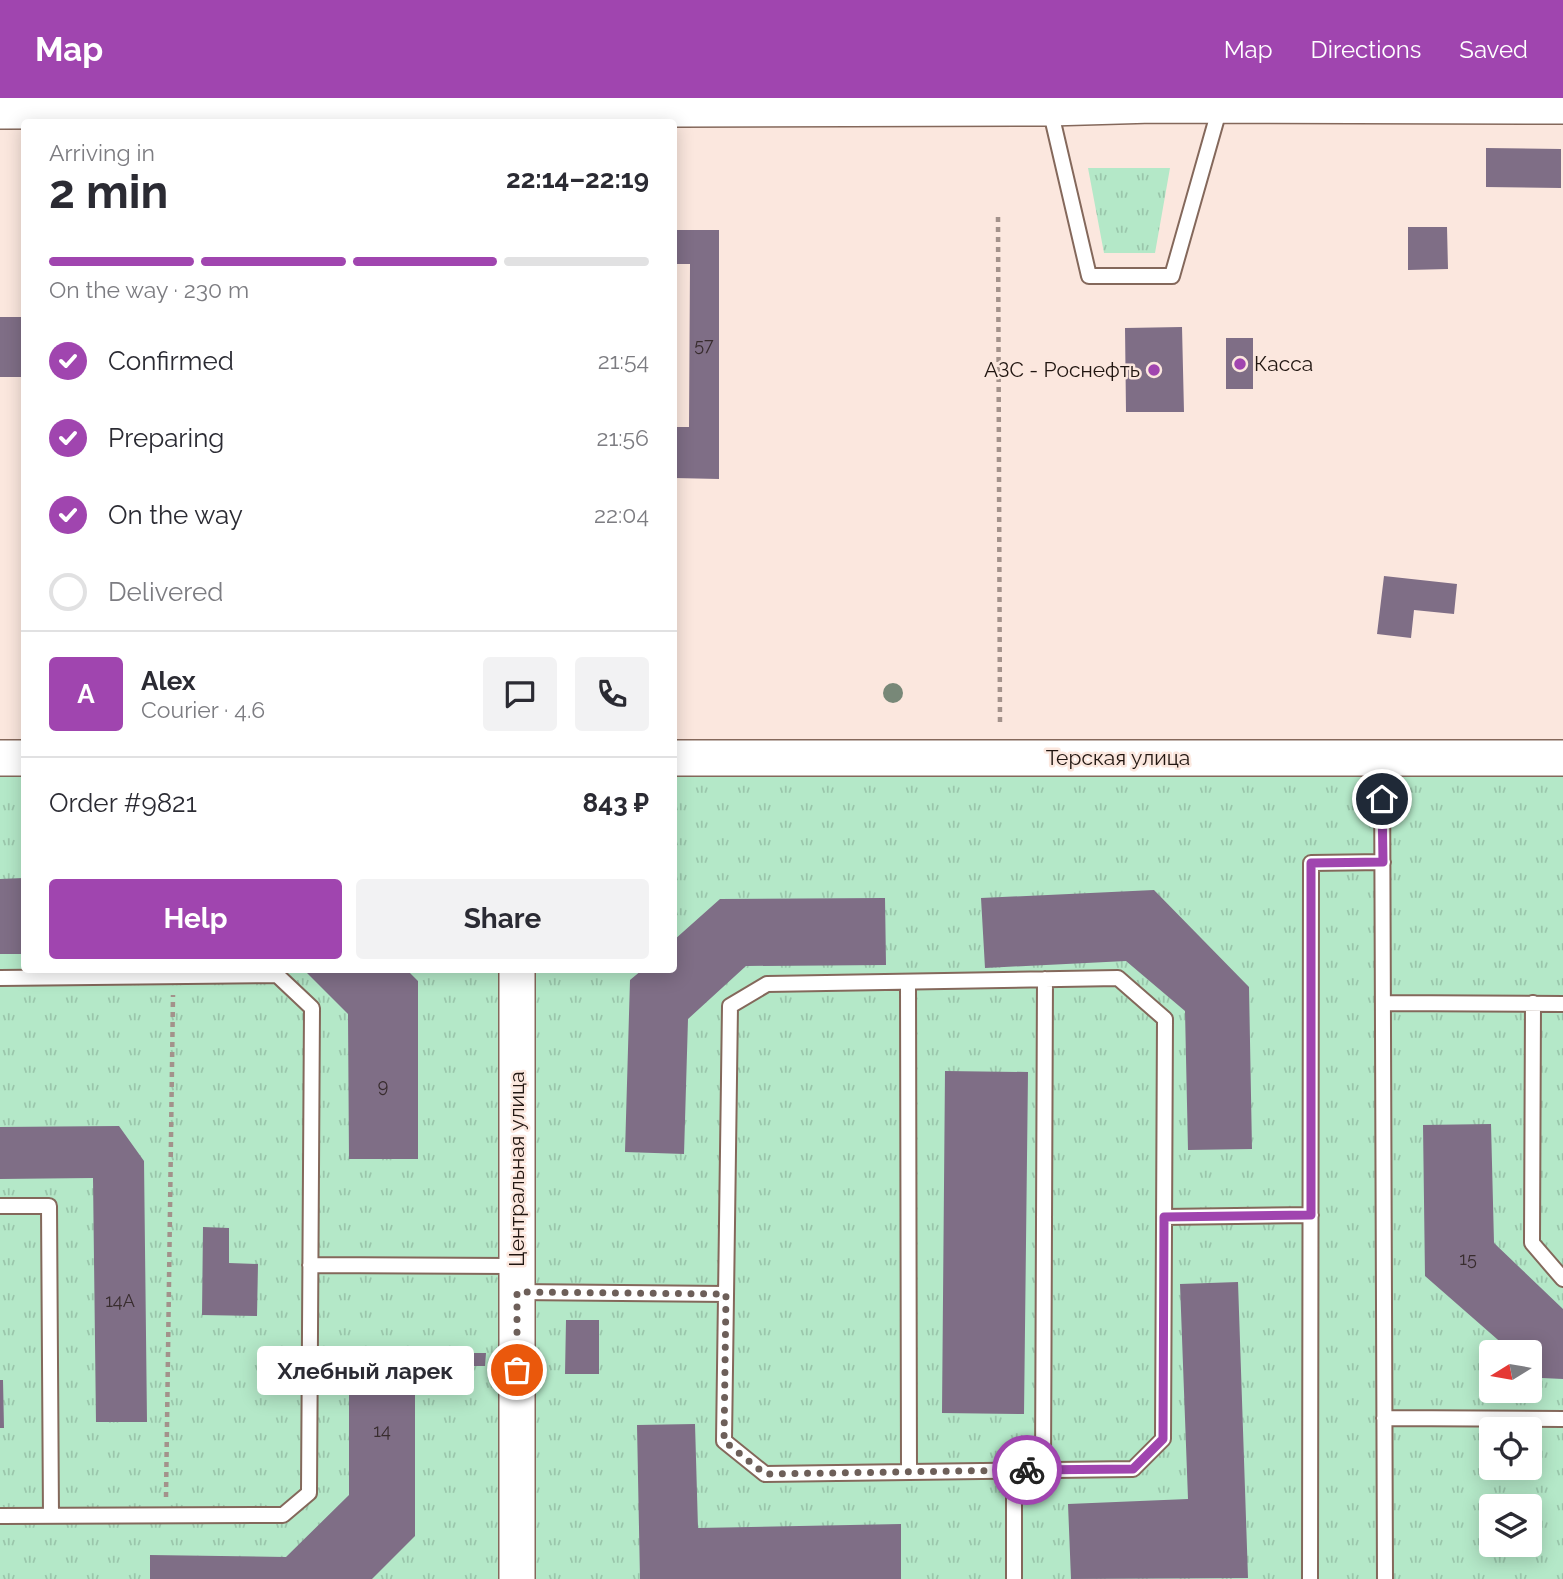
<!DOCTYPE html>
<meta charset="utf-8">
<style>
:root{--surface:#fff;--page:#f2f2f3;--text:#2b2b33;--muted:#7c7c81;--line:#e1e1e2;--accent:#a045af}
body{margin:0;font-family:Raleway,sans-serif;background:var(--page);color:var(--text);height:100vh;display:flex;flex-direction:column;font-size:26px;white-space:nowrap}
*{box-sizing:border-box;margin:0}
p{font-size:23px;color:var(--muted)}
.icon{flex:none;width:38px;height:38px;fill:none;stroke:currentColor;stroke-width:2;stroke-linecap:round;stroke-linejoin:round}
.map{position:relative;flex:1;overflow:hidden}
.sheet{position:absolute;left:21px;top:21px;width:656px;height:854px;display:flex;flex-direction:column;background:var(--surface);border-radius:7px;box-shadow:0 4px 18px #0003}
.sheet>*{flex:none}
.needle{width:46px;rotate:259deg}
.tools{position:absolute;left:1479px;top:1242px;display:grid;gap:14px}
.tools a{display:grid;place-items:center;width:63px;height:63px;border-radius:7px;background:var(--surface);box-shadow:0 4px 18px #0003;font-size:35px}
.pin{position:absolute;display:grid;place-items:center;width:60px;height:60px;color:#fff;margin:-30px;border:4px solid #fff;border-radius:50%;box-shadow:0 2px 7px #0007}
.courier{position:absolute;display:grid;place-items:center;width:70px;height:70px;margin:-35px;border:5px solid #a045af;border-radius:50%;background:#fff;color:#222;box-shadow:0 2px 9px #0007}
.bubble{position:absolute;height:49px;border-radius:7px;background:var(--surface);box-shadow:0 4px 18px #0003;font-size:23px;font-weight:700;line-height:49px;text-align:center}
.summary em{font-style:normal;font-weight:700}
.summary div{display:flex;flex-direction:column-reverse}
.summary{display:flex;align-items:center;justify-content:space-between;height:119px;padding:0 28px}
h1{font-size:46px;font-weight:700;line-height:52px}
.bar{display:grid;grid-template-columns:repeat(4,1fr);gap:10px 7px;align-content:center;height:84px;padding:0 28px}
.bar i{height:9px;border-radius:5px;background:var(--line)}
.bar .current{background:var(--accent)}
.bar p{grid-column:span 4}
.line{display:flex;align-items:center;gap:18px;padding:0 28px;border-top:2px solid var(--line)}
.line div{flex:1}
.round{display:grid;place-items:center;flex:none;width:74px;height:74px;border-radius:7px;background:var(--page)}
ol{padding:0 28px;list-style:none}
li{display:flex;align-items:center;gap:21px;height:77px}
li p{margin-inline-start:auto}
li .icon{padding:7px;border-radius:50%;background:var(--accent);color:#fff;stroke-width:4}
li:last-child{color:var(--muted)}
li i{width:38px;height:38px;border:4px solid var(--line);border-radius:50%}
.cta{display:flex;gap:14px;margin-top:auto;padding:14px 28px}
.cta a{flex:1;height:80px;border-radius:7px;background:var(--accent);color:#fff;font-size:28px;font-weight:700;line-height:80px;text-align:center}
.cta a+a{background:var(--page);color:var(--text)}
header{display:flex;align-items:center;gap:42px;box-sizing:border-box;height:98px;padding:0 35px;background:var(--accent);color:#fff}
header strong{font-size:33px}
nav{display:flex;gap:38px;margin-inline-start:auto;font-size:24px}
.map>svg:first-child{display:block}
.grass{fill:url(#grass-tufts);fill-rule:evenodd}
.building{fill:#7f6e86}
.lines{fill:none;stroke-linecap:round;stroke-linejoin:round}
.service-casing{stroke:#84685b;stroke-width:18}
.tertiary-casing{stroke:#84685b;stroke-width:38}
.path{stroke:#a3928b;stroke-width:4.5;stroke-dasharray:5 5;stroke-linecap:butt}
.service{stroke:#fff;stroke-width:14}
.tertiary{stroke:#fff;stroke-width:35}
.tree{fill:#788878}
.done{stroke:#6d5f59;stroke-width:7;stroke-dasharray:0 12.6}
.route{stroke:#a045af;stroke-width:9}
.poi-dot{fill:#a045af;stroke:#fbe7de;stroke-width:2.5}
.labels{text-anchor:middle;stroke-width:5;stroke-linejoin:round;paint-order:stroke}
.number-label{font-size:18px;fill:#382c2e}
.poi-label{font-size:21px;fill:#211611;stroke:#fbe7de;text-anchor:start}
.street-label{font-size:21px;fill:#211611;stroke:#fbe7de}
</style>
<header>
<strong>Map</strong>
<nav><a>Map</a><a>Directions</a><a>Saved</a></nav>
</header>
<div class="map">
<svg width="1563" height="1481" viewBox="0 0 1563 1481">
<defs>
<pattern id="grass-tufts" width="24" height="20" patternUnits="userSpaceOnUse" patternTransform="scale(1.75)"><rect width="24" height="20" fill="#b4e8c8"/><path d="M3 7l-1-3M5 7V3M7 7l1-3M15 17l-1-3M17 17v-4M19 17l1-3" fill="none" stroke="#9ac6ab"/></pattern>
</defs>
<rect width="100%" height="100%" fill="#fbe7de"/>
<path class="grass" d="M1088,70H1170L1155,155H1104Z
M0,660H24V872H674V660H1563V1481H0ZM1491,1255H1530V1293H1491ZM1491,1332H1530V1370H1491ZM1491,1409H1530V1447H1491Z"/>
<path class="building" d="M1486,50L1561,51V90L1486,89Z
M1408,129H1447L1448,171L1408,172Z
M674,132H719V381L674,380V329H689L690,166H674Z
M0,219H23L21,279H0Z
M1182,229L1184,314H1126L1125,230Z
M1226,240H1253V291H1226Z
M1384,478L1457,486L1454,516L1414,512L1411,540L1377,536Z
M24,780V856H0V781Z
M1154,792L1249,889L1252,1051L1188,1052L1185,913L1126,863L985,870L981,800Z
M885,800L886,867L746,868L688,921L684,1056L625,1054L630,882L642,872H674V842L720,801Z
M304,872H407L418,883V1061H349L348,916Z
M945,973L1028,974L1024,1316L942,1315Z
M1491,1026L1494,1145L1563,1211V1281L1542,1280L1530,1269V1255H1513L1425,1178L1423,1027Z
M119,1028L144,1063L147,1324H96L93,1080L0,1081V1029Z
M203,1129L229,1130V1165L258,1166L257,1218L202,1217Z
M1238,1184L1248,1480L1071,1481L1068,1406L1188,1401L1180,1186Z
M566,1222H599V1276H565Z
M472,1255H486L485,1268H472Z
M349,1269L415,1270V1438L372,1481H150V1457L286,1459L349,1397Z
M0,1282H3L4,1330H0Z
M695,1326L698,1430L901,1426V1481H640L637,1327Z"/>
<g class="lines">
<g class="service-casing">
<path id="service" d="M1050,11L1089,178H1172L1220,9
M1382,660L1385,1481
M0,880L277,877L312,910L309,1395L283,1417L0,1418
M1118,880L1165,921L1163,1341L1133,1371L765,1376L724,1343L730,908L767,886Z
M908,884L909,1374
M1383,905L1563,906
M1533,905L1532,1145L1563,1181
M0,1108H49L51,1418
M1164,1119L1311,1117
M310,1167L516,1168
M517,1194L726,1196
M1384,1320L1563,1321
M1043,1372L1045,881
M1014,1481V1373
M1310,1481L1311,765L1383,764"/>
</g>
<g class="tertiary-casing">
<path id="tertiary" d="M0,13L1050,10L1153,7L1563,8
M0,660H24
M674,660H1563
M517,1481V872"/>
</g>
<path class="path" d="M998,119L1000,628
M166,1399L173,897"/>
<use href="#service" class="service"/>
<use href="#tertiary" class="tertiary"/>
</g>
<circle class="tree" cx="893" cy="595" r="10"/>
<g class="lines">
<path class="done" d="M517,1272V1194L726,1196L724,1343L765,1376L1027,1372"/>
<path class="route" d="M1027,1372L1133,1371L1163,1341L1164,1119L1311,1117V765L1383,764L1382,701"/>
</g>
<g class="poi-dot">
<circle cx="1240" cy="266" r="7"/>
<circle cx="1154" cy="272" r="7"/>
</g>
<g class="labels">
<g class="number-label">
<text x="704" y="253">57</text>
<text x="383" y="994">9</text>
<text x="1468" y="1167">15</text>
<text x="120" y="1209">14А</text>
<text x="382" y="1339">14</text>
</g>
<g class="poi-label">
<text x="1254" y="273">Касса</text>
<text x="1140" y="279" text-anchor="end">АЗС - Роснефть</text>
</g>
<g class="street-label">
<text x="1118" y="667">Терская улица</text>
<text transform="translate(517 1071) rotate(-90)" y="7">Центральная улица</text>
</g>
</g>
</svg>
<div class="tools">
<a><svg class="needle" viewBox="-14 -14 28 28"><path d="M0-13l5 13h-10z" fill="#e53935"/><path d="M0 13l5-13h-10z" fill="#7c7c81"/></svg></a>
<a><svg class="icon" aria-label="locate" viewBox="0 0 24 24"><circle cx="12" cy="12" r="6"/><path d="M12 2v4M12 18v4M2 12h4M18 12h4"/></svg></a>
<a><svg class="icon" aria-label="layers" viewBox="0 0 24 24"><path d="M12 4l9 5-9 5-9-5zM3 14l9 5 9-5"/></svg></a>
</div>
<div class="pin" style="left:517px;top:1272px;background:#ea580c"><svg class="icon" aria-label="bag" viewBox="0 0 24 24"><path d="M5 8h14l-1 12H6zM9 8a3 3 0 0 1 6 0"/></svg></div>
<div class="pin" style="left:1382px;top:701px;background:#1f2937"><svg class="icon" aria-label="home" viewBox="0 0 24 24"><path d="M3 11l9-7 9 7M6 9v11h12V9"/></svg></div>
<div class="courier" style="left:1027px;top:1372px"><svg class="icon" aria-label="bike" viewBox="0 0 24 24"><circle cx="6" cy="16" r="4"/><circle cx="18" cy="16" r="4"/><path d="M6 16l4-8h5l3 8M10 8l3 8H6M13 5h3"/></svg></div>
<div class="bubble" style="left:257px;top:1248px;width:217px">Хлебный ларек</div>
<section class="sheet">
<div class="summary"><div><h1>2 min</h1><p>Arriving in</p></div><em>22:14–22:19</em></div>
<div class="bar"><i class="current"></i><i class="current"></i><i class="current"></i><i></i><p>On the way · 230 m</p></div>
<ol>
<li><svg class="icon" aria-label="check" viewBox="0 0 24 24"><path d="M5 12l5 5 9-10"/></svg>Confirmed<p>21:54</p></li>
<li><svg class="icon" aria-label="check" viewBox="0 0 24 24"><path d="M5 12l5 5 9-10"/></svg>Preparing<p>21:56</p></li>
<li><svg class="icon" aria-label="check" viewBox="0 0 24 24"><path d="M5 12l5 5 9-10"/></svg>On the way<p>22:04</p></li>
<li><i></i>Delivered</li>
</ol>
<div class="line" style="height:126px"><b class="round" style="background:var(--accent);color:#fff">A</b><div><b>Alex</b><p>Courier · 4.6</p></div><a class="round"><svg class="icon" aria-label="chat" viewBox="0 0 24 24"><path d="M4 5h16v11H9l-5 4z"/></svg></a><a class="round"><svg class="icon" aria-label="phone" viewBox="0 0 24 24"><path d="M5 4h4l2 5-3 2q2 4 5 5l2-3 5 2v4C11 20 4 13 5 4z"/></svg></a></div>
<div class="line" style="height:91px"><div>Order #9821</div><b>843 ₽</b></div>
<div class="cta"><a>Help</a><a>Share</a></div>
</section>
</div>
